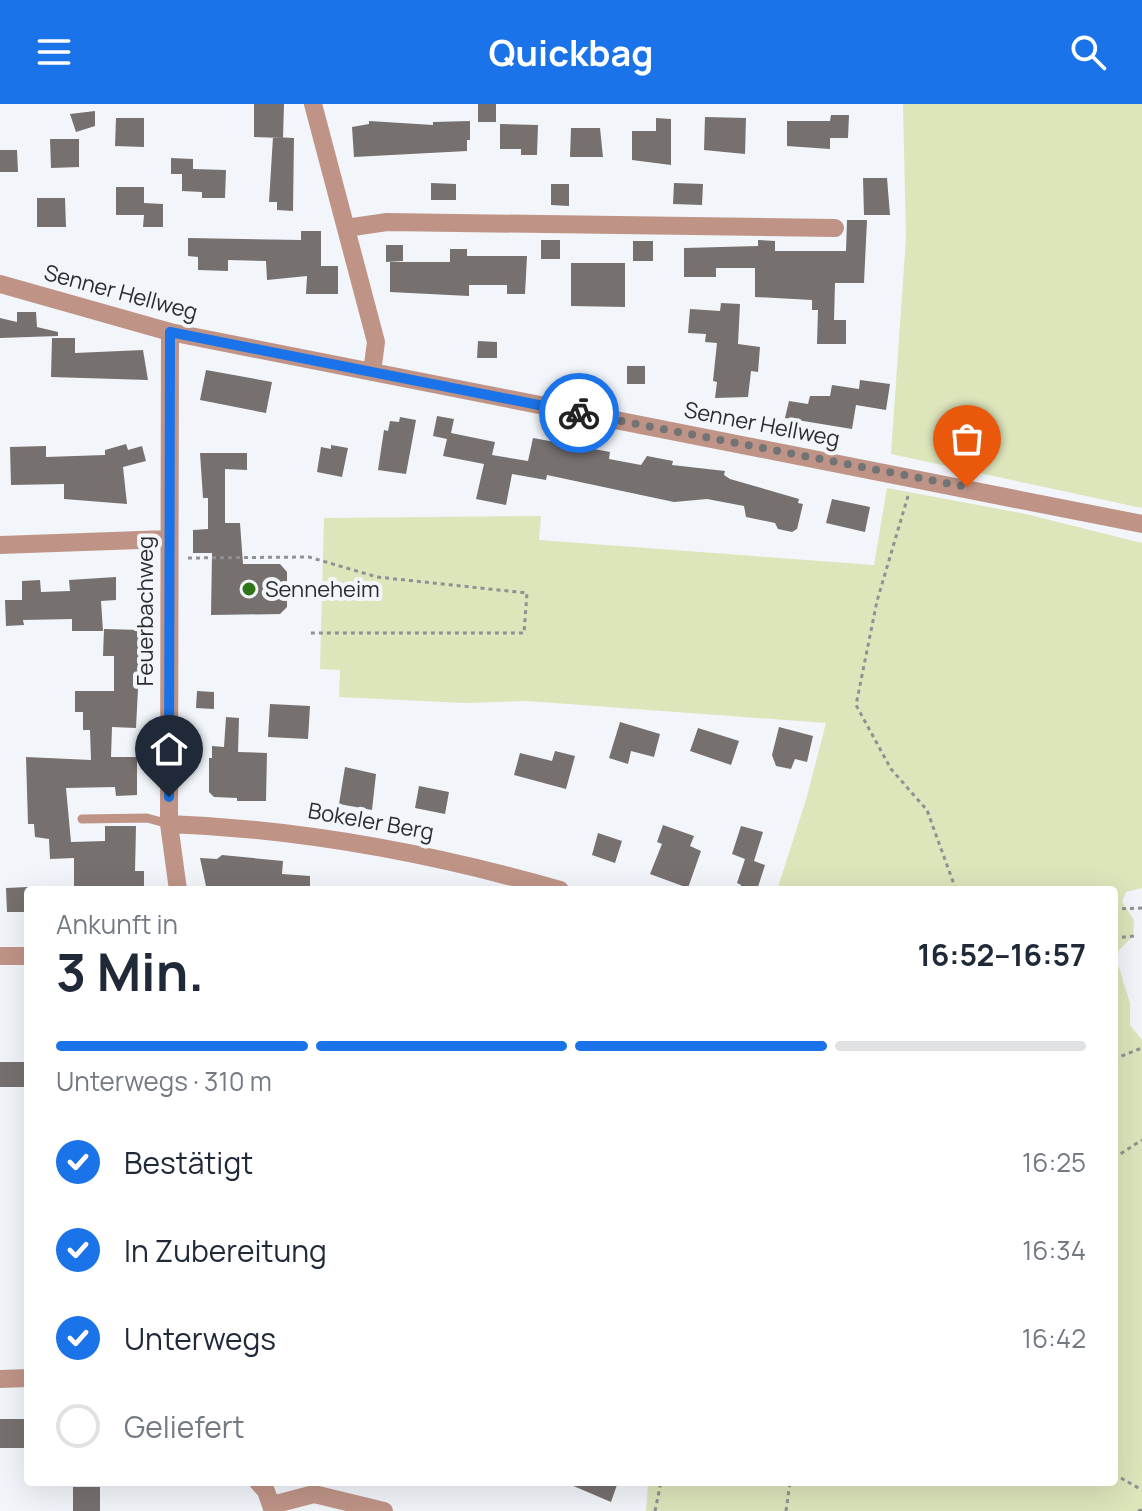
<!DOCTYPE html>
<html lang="de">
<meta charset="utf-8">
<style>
:root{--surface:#fff;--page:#f6f6f7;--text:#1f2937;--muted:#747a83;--line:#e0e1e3;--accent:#1a73e8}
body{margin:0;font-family:Manrope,sans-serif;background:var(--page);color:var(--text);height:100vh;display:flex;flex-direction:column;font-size:30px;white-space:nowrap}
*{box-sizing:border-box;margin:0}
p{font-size:26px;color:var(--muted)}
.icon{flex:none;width:44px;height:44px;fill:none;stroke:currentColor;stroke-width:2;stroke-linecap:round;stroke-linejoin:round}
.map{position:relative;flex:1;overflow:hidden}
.sheet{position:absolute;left:24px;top:782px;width:1094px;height:600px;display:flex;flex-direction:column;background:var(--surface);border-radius:8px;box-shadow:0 8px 32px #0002}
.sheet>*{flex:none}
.pin{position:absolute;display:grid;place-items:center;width:68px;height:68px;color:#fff;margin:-82px -34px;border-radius:50% 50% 50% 0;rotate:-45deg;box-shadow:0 0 8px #0007}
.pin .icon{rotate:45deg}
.courier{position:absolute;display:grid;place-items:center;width:80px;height:80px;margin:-40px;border:6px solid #1a73e8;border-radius:50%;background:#fff;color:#222;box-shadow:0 2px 10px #0007}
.headline em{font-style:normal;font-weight:700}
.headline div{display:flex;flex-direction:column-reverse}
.headline{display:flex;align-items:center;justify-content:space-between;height:136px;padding:0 32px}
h1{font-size:52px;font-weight:700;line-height:60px}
.bar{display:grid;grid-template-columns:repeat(4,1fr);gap:12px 8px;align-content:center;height:96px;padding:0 32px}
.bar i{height:10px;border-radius:6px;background:var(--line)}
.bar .active{background:var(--accent)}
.bar p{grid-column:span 4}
ol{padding:0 32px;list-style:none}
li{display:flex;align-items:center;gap:24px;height:88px}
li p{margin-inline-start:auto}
li .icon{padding:8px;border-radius:50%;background:var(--accent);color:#fff;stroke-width:4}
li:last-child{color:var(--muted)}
li i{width:44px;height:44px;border:4px solid var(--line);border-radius:50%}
header{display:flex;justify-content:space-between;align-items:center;height:104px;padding:0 32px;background:var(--accent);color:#fff;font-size:36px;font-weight:700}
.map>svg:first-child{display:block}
.green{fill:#dde5bb}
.building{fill:#76706f}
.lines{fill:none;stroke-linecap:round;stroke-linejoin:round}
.path{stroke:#8f9194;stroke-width:3;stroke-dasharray:4 4;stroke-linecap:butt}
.lane{stroke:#bf9487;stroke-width:9}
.street{stroke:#bf9487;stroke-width:18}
.done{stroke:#717375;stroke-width:8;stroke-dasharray:0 14.4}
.route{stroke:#1a73e8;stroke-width:10}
.poi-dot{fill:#2e7518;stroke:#f2f6fa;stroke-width:3}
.labels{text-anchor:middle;stroke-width:8;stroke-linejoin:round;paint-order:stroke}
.street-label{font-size:22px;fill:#2b2c2e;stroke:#f2f6fa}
.poi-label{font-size:22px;fill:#2b2c2e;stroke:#f2f6fa;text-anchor:start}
</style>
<header><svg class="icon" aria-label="menu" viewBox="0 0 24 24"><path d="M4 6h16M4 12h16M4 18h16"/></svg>Quickbag<svg class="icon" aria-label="search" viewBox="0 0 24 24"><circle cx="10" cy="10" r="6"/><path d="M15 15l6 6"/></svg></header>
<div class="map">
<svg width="1142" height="1407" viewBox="0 0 1142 1407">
<rect width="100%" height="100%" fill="#f2f6fa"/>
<path class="green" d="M903,0H1142V404L891,350L906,134Z
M887,384L1026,410L1142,439V784L1126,788L1122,798L1134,816L1133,832L1119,846L1117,857L1130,899V921L1142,936V1407H646L648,1378H1114V786H777L806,696L826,619L527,597L466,599L339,593L340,566L320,565L324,414L541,412L539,436L874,461Z"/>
<path class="building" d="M254,0H284L283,34L254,33Z
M478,0H496V18H478Z
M95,7V22L76,28L70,10Z
M831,11H849L848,34H830V45L787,42V17H830Z
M705,13L746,14L745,50L704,46Z
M116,14H144V43L115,42Z
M656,14L671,15V61L632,56V27H656Z
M369,17L433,21V18L470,17V36H467V47L354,53L352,23L369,20Z
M500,20L538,21L537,51H521V45H500Z
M571,24H600L603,53H570Z
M273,33L294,34L293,107L277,106V98H269Z
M50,35H79V63L51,64Z
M0,46H17L18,68H0Z
M171,54L193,55V65L226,66L225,94H202V88L182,87V70H171Z
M863,74H887L890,111H864Z
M431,79L456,80V96H431Z
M674,79L703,80L702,101L673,100Z
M551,80H569V102L551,101Z
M116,83H144V99L163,100V123H143L144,111H116Z
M37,94H65L66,123H37Z
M847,116H867L864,179H835L834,216H846V240H817L818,206H812V196L755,193V164H716V173H684V144L758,142V136L775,137V147H846Z
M301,127H321V162H338V190H306L307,172L267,176L266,157L228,156V167L198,166V153L188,152V134L301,136Z
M541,136H560V155H541Z
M633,137H653V157H633Z
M386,141H403V157L386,158Z
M450,145H467V152H527L525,190H507V181H469V192L390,188V158H450Z
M571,159H625V203L571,202Z
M721,199L740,200L738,240L760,243L758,268L751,267L748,293L715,294L717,278L713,277L717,239L705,238L706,230L688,229L690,205L720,207Z
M17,208H36L37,223L58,228V232L0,234V214L17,218Z
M52,234H75V249L143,246L148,276L51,273Z
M478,237L497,238V254H477Z
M627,262H645V280H627Z
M206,266L272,278L266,309L200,296Z
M860,276L890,280L886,306L856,301L852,325L785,314L789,297L808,300L810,292H830L832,281L859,285Z
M437,312L454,315L451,329L495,338L492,351L528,357L533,334L610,348L609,355L641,361L647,352L673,357L672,361L725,367L724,371L730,375L799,395L798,399L803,400L797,425L792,428L778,425L775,419L746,413L744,402L707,395L674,398L547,371L546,376L512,370L506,401L476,395L484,360L443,352L447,335L433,332Z
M400,313L416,316L406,370L378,366L384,326L388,327L390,317L399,318Z
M126,340L128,346L142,342L146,357L123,363L127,400L64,395V380L11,381L10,343L46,342V353L105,351V346Z
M331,341L348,344L342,373L317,368L321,343L331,345Z
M200,349H247V366L225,365V419H240L243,460H280L287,468V503L280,510L211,511L212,449H193V426L208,425V394H203Z
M832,395L870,403L865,428L826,419Z
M116,473V496L101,497L103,527H72V515L23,516L24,521L6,522L5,496H22V477L40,476L41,488L70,487L69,476Z
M104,525L141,526L136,624L112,623L111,653H137V691L116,692L115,683L66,684L71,738L105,737V722H136L135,767H144V785L74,786V754L50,755L49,735L35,733L34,720H28L26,653L91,656L90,626H83V608H75V587H114V552H103Z
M197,587L214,588V605L196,604Z
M270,600L310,602L308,635L268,633Z
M226,613L239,614L238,648L267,649L266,697H237V694L214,693L209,688V654H212V642L224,643Z
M620,618L660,630L654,653L631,647L628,660L609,654Z
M779,623L813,632L807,658L795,655L791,665L776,662L772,651Z
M698,624L739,637L731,661L690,647Z
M555,647L575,652L566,685L514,671L520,649L552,657Z
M345,663L376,670L372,706L339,700Z
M419,682L449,688L445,710L415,704Z
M663,721L694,732L690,742L701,747L688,784L650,770L662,740L657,738Z
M741,722L763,728L754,757L765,761L757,786H740L741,781L737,779L745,755L732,750Z
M598,729L622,737L615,759L592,751Z
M222,751L283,757L282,770L310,772V786H224L206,782L200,754L217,755Z
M28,783V808H7L6,784Z
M0,958H28V983H0Z
M0,1315H27L28,1344H0Z
M564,1378H618L611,1398Z
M73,1383H100V1407H73Z"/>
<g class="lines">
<path class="path" d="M908,392L877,497L856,601L891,665L927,706L956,786
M188,454L309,453L377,473L527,489L524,529H308
M1114,805L1142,804
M1114,834L1134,832
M1114,955L1142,944
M1114,1054L1142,1036
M1114,1370L1142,1386
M655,1407L661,1378
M786,1407L790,1378
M1138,1407L1142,1406"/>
<path class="lane" d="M82,715L147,714L169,720"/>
<path class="street" d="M313,0L376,238L372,268
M346,124L387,118L835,124
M0,180L170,228L1142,420
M170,228L169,720L178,786
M0,441L168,435
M169,720C304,725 431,749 560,786
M0,852H28
M0,1275L28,1274
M258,1378L266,1387L273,1407
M272,1401L314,1390L384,1407"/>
</g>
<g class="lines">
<path class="done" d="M579,309L967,383"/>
<path class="route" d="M169,693L170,228L579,309"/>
</g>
<circle class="poi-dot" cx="249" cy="485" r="8"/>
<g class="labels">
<g class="street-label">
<text transform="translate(121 188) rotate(15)" y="8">Senner Hellweg</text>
<text transform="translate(762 320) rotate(11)" y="8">Senner Hellweg</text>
<text transform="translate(145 507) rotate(-90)" y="8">Feuerbachweg</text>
<text transform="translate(371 717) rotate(10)" y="8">Bokeler Berg</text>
</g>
<g class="poi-label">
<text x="265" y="493">Senneheim</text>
</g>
</g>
</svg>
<div class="pin" style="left:967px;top:383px;background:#ea580c"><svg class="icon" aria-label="bag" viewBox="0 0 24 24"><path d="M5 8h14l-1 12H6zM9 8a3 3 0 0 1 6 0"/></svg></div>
<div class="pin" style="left:169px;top:693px;background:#1f2937"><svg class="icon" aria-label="home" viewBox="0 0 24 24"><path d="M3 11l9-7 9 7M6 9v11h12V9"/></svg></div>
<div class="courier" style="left:579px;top:309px"><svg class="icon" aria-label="bike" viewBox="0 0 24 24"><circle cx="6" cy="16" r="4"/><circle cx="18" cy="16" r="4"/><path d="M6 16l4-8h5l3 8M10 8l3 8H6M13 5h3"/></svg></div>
<section class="sheet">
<div class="headline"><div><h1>3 Min.</h1><p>Ankunft in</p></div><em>16:52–16:57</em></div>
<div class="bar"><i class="active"></i><i class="active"></i><i class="active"></i><i></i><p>Unterwegs · 310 m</p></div>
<ol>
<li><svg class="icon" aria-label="check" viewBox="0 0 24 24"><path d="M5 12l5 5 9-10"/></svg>Bestätigt<p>16:25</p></li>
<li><svg class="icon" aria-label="check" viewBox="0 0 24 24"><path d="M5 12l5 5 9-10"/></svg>In Zubereitung<p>16:34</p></li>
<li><svg class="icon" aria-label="check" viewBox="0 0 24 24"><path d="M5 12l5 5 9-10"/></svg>Unterwegs<p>16:42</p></li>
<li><i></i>Geliefert</li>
</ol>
</section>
</div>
